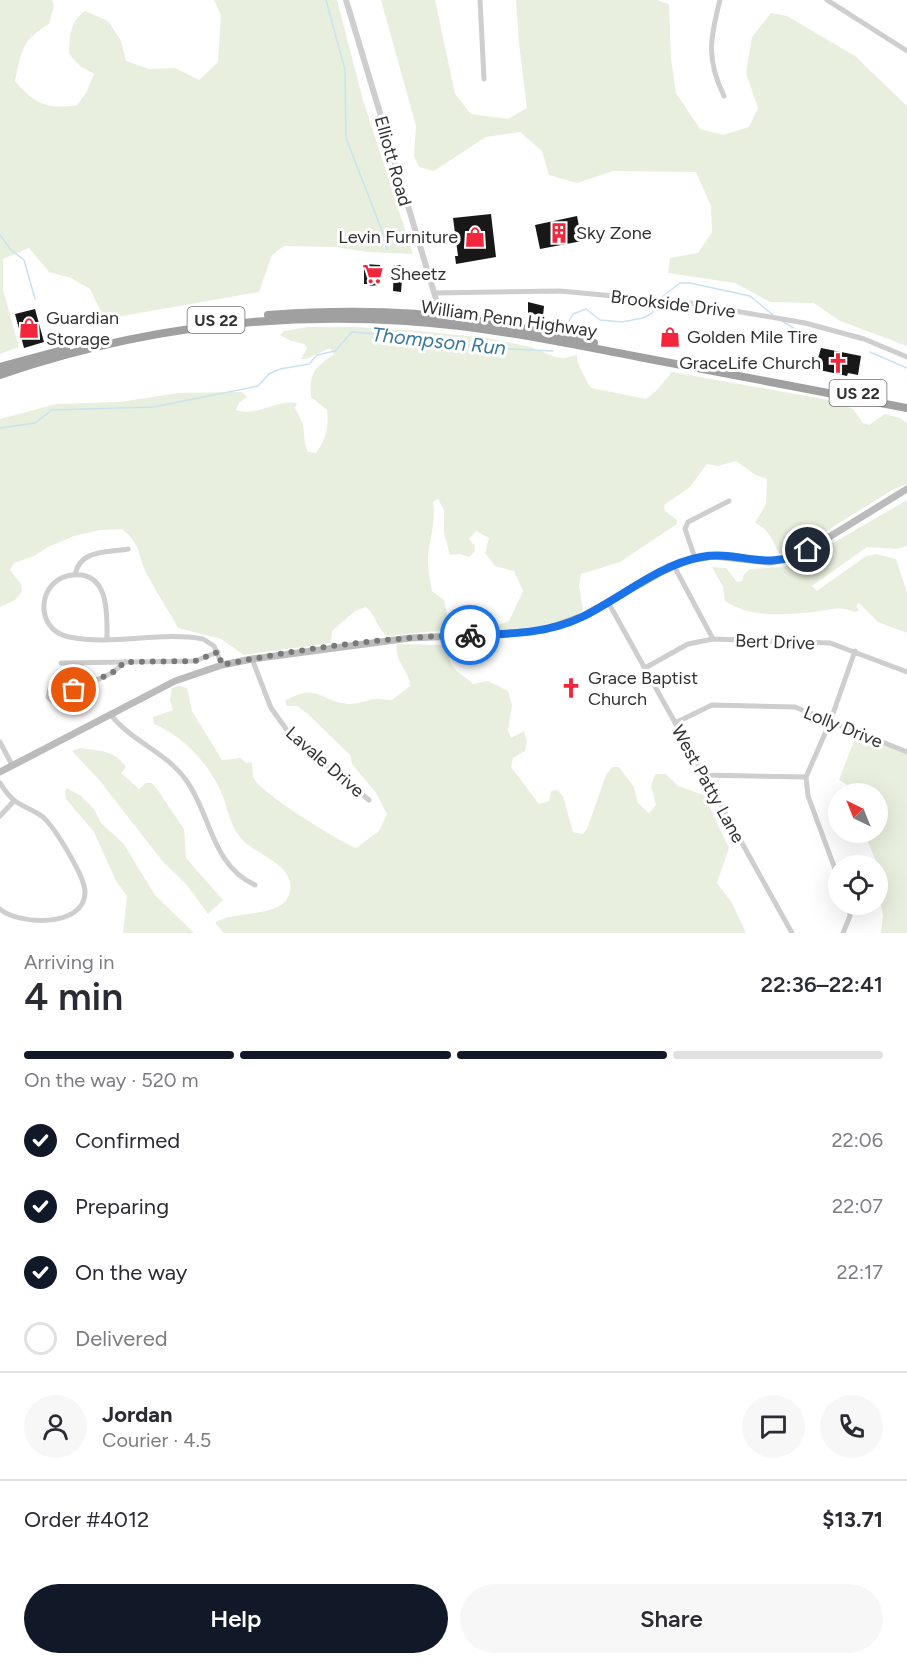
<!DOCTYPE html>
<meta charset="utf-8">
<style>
:root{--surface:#fff;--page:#f7f7f7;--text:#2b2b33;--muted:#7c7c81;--line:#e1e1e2;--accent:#111827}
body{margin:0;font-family:Figtree,sans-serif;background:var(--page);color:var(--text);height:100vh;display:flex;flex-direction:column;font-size:22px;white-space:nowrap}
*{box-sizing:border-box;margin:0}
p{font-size:20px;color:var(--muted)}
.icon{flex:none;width:33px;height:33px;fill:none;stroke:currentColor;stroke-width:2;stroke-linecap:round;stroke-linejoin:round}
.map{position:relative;height:933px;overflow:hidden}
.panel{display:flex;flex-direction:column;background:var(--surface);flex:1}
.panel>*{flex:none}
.needle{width:39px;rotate:317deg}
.buttons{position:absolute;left:828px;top:783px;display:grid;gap:12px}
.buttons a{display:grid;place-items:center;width:60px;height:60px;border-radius:50%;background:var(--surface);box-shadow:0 6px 24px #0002;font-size:30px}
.pin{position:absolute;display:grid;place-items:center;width:51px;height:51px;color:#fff;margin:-26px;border:3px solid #fff;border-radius:50%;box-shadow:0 2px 6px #0007}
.courier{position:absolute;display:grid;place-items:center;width:60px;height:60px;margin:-30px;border:4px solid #1a73e8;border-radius:50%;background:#fff;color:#222;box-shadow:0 2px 8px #0007}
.headline em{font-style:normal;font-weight:600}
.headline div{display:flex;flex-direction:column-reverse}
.headline{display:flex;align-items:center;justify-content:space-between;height:102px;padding:0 24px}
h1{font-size:39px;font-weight:600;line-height:45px}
.bar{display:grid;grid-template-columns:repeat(4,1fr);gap:9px 6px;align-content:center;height:72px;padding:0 24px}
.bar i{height:8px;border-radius:4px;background:var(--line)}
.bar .active{background:var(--accent)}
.bar p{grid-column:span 4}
.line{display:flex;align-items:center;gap:15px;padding:0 24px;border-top:2px solid var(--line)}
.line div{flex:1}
.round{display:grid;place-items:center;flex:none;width:63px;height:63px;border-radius:32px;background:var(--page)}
ol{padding:0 24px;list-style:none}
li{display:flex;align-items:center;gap:18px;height:66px}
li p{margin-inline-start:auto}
li .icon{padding:6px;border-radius:50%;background:var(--accent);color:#fff;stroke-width:4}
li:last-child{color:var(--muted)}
li i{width:33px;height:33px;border:3px solid var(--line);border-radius:50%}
.primary-button{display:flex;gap:12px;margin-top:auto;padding:12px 24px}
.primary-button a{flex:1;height:69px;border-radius:36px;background:var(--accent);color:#fff;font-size:24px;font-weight:600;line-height:69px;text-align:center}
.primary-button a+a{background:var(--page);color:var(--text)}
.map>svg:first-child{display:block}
.green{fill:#e8efde}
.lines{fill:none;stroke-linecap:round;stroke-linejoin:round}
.stream{stroke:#c9e2f0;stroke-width:1.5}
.building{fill:#181818}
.minor{stroke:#cecece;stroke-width:5}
.tertiary{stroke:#cecece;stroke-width:6}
.secondary{stroke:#bbb;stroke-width:7}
.trunk{stroke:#a0a0a0;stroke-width:8}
.done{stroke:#797979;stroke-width:6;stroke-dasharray:0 10.8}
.route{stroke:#1a73e8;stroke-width:8}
.labels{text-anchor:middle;stroke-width:6;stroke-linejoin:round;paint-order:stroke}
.shield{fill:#fff;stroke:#6f6f6f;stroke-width:1.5}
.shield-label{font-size:16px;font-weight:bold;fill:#313131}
.street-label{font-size:18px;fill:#313131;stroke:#fff}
.poi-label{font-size:18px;fill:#313131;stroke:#fff;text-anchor:start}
.water-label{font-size:20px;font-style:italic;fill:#37789b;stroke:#fff}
</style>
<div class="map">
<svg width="907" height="933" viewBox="0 0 907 933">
<rect width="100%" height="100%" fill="#fff"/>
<path class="green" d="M0,0H52L54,6L49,24C21,41 22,50 15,81C34,103 46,110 77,105L86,93L94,74L80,66L69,54C69,36 70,22 85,11L108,21L121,41L126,61L149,69L175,68L199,80L218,62L221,15L214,0H337L363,100L413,254L368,252L334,247L284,246L272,255L259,292L111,318L102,314L90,289L71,278L49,272L29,248L3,259V290L19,347L0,354Z
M381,0H435L455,94L471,114L508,119L527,108L519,44L516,0H657L669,4L671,59L676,93L700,129L723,135L749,127L758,108L746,73L752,37L771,13L787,16L855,56L907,106V346L840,321L814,303L770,302L735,283L668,273L670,258L698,253L712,232L711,206L696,172L613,171L577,183L549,175L542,151L520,132L486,137L434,171L419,167L414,156L416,126Z
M308,327H355L419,331L488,338L531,347L555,357L564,358L577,355C576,364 586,379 591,388L646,399L656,391L672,372L834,401L853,409L863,423L869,425L885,414L900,418L907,423V484L892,490L793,552L779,554C772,540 770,530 755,523L766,504L767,479L756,475L736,461L718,466L707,464L690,487L664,505L665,511L677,520V524L620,562L581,574L579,585L583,610C569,628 513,630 490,631L493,627L509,621L523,591L514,571L495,566L485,553L489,538L476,531L469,539L475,546V551L469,557L460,554L450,555L444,533V510L438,499L433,502C436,516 431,535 429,549C426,562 430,578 432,591L444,600L447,614V630L387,636C377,629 376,615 366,607L355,611L332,631L331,643L244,655L221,639L178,628C169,611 158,595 149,578C136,556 144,547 122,529L100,530L74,536L48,547L34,556L14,563L10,570L21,584L22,592L15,600L0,607V419L56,404L120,402L178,393L242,392L247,397L239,403L236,410C258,417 275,399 297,403L295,408L303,424L305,444L308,452L316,453C326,439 329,427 327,410L311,397C309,372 315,368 334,354L330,348L306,359H301L307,348L304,344L291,341L280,335L284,331Z
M907,500V546L896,549L867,547L812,586L817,591L866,556L876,554L896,559L907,592V633L878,622L859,603L856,606L859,610L855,612C840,605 830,610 814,612C785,615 750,618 725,601L723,587L712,567L726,568L737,582L742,581L744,574L750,569L783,567L802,561Z
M458,642L480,643L490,647L487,651L453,648L449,656C451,671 463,674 473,684L488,681L508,691L512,705L508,730L511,738L524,731L527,741L525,751L513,758L511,767L539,804L549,801L551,791L557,790L563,796L573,832L583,834L587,829L606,775L612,767H619L634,787L638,803L649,813L656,805L651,786L655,774H666L678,786L704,795L729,848L717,883L732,903L746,933H224L215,923C233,909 285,920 290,891C295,863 253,855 240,837C231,825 228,813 224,799C212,767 185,737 154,724L153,717L173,710L170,700L172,688L179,686L187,688L192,711L222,760L241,758L246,763L251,762C254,768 251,775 255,780C264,795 337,840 356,848L379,831L387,814L376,793L352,764L350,755L309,715L297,706H286V700C320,682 319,702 349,704C358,704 365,701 373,699C379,698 386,700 392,700L410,686C410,671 394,662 397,644L441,645Z
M857,733L907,752V933H881L883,915L878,893L884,890L878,866L864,833L878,832V794L849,793L846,784L839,780Z
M80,748C99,751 115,750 126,767L121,773L139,789L146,783H152L157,789L184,829L186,858L223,900L208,914L186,884L163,862L100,781L72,751Z
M67,788L81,796L94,809L101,823L123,843L155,895L194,933H123L127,896L116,881L94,832L66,799L65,792Z"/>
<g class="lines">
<path class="stream" d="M326,0L345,70L346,138L386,241L387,250
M0,235L11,250L24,260L35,299
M662,297L680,283H690L750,296L773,315
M782,321L810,338L818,340
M565,328L573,314L586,309L600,320L622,322L643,318L652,313L660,301
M870,352L907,368
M0,428L35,423L52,410L154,407L258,386L269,374L280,369L309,364L317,355L335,351L352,332L438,339L488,348L553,351"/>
</g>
<path class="building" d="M491,214L496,257L456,264L455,256H458L453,218Z
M577,216L582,241L540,249L535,225Z
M364,264L380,265L381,282H378V285L370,286V284H364Z
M394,265H402L403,268L401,292L393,291Z
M528,302L544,306L543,316L528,313Z
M35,309L44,342L24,348L15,314Z
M821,348L861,356L858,375L848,373L847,376L815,369Z"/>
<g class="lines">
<path class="minor" d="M480,0L484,79
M720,0C710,39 706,59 724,96
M827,0L907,51
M434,293L560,291L689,303L805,323L864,339L907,357
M695,558L685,529L688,522L729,501
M674,566L713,639
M75,575C80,549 106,553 128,549
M608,602L792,933
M107,639C107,615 110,572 73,575C37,578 33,630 69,637C113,646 160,631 203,639L214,646L222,665
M252,659L271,708L294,740L369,800
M61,663L195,661L218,652
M83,663L50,689L48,697L56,704L74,690L112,673L125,662
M645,668L688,644L713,639L830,643L907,672
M110,714C132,742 166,752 186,780C211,814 211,865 255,885
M675,723L712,705L795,707L907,752
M0,742L12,765
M702,775L806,777
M0,783C4,789 8,796 15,801C23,807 34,810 43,817C55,828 86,878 85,893C84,928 18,925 0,909
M0,816L14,801
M838,877L808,796L806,777L830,722L855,651
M843,933L850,916L849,904"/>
<path class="tertiary" d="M346,0L436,299V319"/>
<path class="secondary" d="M0,772L175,681L222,665L252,659L410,638L501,634L544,630L583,616L667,569L688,560L714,556L770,562L800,555L907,489"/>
<path class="trunk" d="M268,315C336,310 405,310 473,320C514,325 554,335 594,343
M0,367L66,349
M0,375C130,330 268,312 406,321C484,326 561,342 639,357C728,374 818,391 907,408"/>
</g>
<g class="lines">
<path class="done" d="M74,690L112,673L125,662L195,661L218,652L222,665C303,648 388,637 470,635"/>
<path class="route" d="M470,635C508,634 547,634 582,617C621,598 658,565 701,557C741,550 767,573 808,550"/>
</g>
<defs>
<g id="building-bare" transform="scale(1.62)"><path d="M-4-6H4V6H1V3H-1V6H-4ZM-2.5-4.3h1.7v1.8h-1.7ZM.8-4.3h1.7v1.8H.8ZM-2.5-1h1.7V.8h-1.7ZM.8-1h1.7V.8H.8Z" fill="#f4263e" stroke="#fff" stroke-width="2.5" paint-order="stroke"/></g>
<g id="shop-bare" transform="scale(1.62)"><path d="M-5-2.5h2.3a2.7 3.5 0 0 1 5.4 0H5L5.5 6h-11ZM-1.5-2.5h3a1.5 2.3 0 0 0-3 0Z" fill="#f4263e" stroke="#fff" stroke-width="2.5" paint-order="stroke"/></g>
<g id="supermarket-bare" transform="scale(1.62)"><path d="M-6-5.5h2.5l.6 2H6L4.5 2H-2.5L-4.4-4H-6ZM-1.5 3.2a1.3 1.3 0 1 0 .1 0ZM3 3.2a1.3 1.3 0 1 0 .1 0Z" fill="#f4263e" stroke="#fff" stroke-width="2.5" paint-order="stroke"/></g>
<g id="church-bare" transform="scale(1.62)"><path d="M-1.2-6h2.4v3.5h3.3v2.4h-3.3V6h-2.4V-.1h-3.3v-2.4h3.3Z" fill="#f4263e" stroke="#fff" stroke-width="2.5" paint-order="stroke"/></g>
</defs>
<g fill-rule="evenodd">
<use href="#building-bare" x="559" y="233"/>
<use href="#shop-bare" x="475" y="237"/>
<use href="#supermarket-bare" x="373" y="274"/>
<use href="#shop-bare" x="29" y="328"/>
<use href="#shop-bare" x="670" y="337"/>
<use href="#church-bare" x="838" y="363"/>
<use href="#church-bare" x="571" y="688"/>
</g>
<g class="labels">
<g class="shield">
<rect x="187.5" y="307" width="57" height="26" rx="4.5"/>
<rect x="829.5" y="380" width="57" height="26" rx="4.5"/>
</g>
<g class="shield-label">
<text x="216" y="326">US 22</text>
<text x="858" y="399">US 22</text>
</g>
<g class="street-label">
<text transform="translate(393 161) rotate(74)" y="6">Elliott Road</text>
<text transform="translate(673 304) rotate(7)" y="6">Brookside Drive</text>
<text transform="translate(509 319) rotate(8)" y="6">William Penn Highway</text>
<text transform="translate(775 642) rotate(2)" y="6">Bert Drive</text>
<text transform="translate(843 727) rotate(22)" y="6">Lolly Drive</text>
<text transform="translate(325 762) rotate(41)" y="6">Lavale Drive</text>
<text transform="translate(708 784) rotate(61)" y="6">West Patty Lane</text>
</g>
<g class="poi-label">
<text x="576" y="239">Sky Zone</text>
<text x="458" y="243" text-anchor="end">Levin Furniture</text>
<text x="390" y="280">Sheetz</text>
<text x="46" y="324">Guardian<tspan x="46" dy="21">Storage</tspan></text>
<text x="687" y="343">Golden Mile Tire</text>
<text x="821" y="369" text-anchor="end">GraceLife Church</text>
<text x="588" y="684">Grace Baptist<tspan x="588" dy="21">Church</tspan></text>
</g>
<g class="water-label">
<text transform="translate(439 341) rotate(6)" y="7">Thompson Run</text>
</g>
</g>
</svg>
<div class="buttons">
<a><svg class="needle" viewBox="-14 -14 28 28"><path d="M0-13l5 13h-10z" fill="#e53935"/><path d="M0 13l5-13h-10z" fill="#7c7c81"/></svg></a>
<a><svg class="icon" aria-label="locate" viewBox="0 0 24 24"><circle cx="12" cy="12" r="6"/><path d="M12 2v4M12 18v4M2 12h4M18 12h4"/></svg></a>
</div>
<div class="pin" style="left:74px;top:690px;background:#ea580c"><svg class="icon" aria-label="bag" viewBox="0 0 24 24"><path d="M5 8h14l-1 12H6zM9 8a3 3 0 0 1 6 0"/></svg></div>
<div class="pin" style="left:808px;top:550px;background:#1f2937"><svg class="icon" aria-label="home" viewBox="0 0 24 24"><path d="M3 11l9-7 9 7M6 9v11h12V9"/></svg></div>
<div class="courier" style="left:470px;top:635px"><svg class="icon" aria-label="bike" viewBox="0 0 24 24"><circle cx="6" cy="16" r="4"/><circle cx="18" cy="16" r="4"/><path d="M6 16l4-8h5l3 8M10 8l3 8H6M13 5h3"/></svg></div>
</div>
<section class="panel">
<div class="headline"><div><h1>4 min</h1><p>Arriving in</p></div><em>22:36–22:41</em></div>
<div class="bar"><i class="active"></i><i class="active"></i><i class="active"></i><i></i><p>On the way · 520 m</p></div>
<ol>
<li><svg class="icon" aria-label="check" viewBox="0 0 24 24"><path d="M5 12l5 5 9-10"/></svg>Confirmed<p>22:06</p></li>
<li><svg class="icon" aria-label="check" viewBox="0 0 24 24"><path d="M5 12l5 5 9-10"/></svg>Preparing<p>22:07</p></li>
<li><svg class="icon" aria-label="check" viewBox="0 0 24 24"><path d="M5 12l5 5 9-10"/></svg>On the way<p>22:17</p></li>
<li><i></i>Delivered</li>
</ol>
<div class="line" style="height:108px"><a class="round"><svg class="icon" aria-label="person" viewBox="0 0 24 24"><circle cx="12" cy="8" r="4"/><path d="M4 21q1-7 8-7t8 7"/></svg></a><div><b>Jordan</b><p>Courier · 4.5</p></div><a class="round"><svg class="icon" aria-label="chat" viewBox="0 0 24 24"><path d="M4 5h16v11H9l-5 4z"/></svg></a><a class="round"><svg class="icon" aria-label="phone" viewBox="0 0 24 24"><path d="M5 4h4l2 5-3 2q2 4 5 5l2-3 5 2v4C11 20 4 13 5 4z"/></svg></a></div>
<div class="line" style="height:78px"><div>Order #4012</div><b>$13.71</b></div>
<div class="primary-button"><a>Help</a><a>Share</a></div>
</section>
